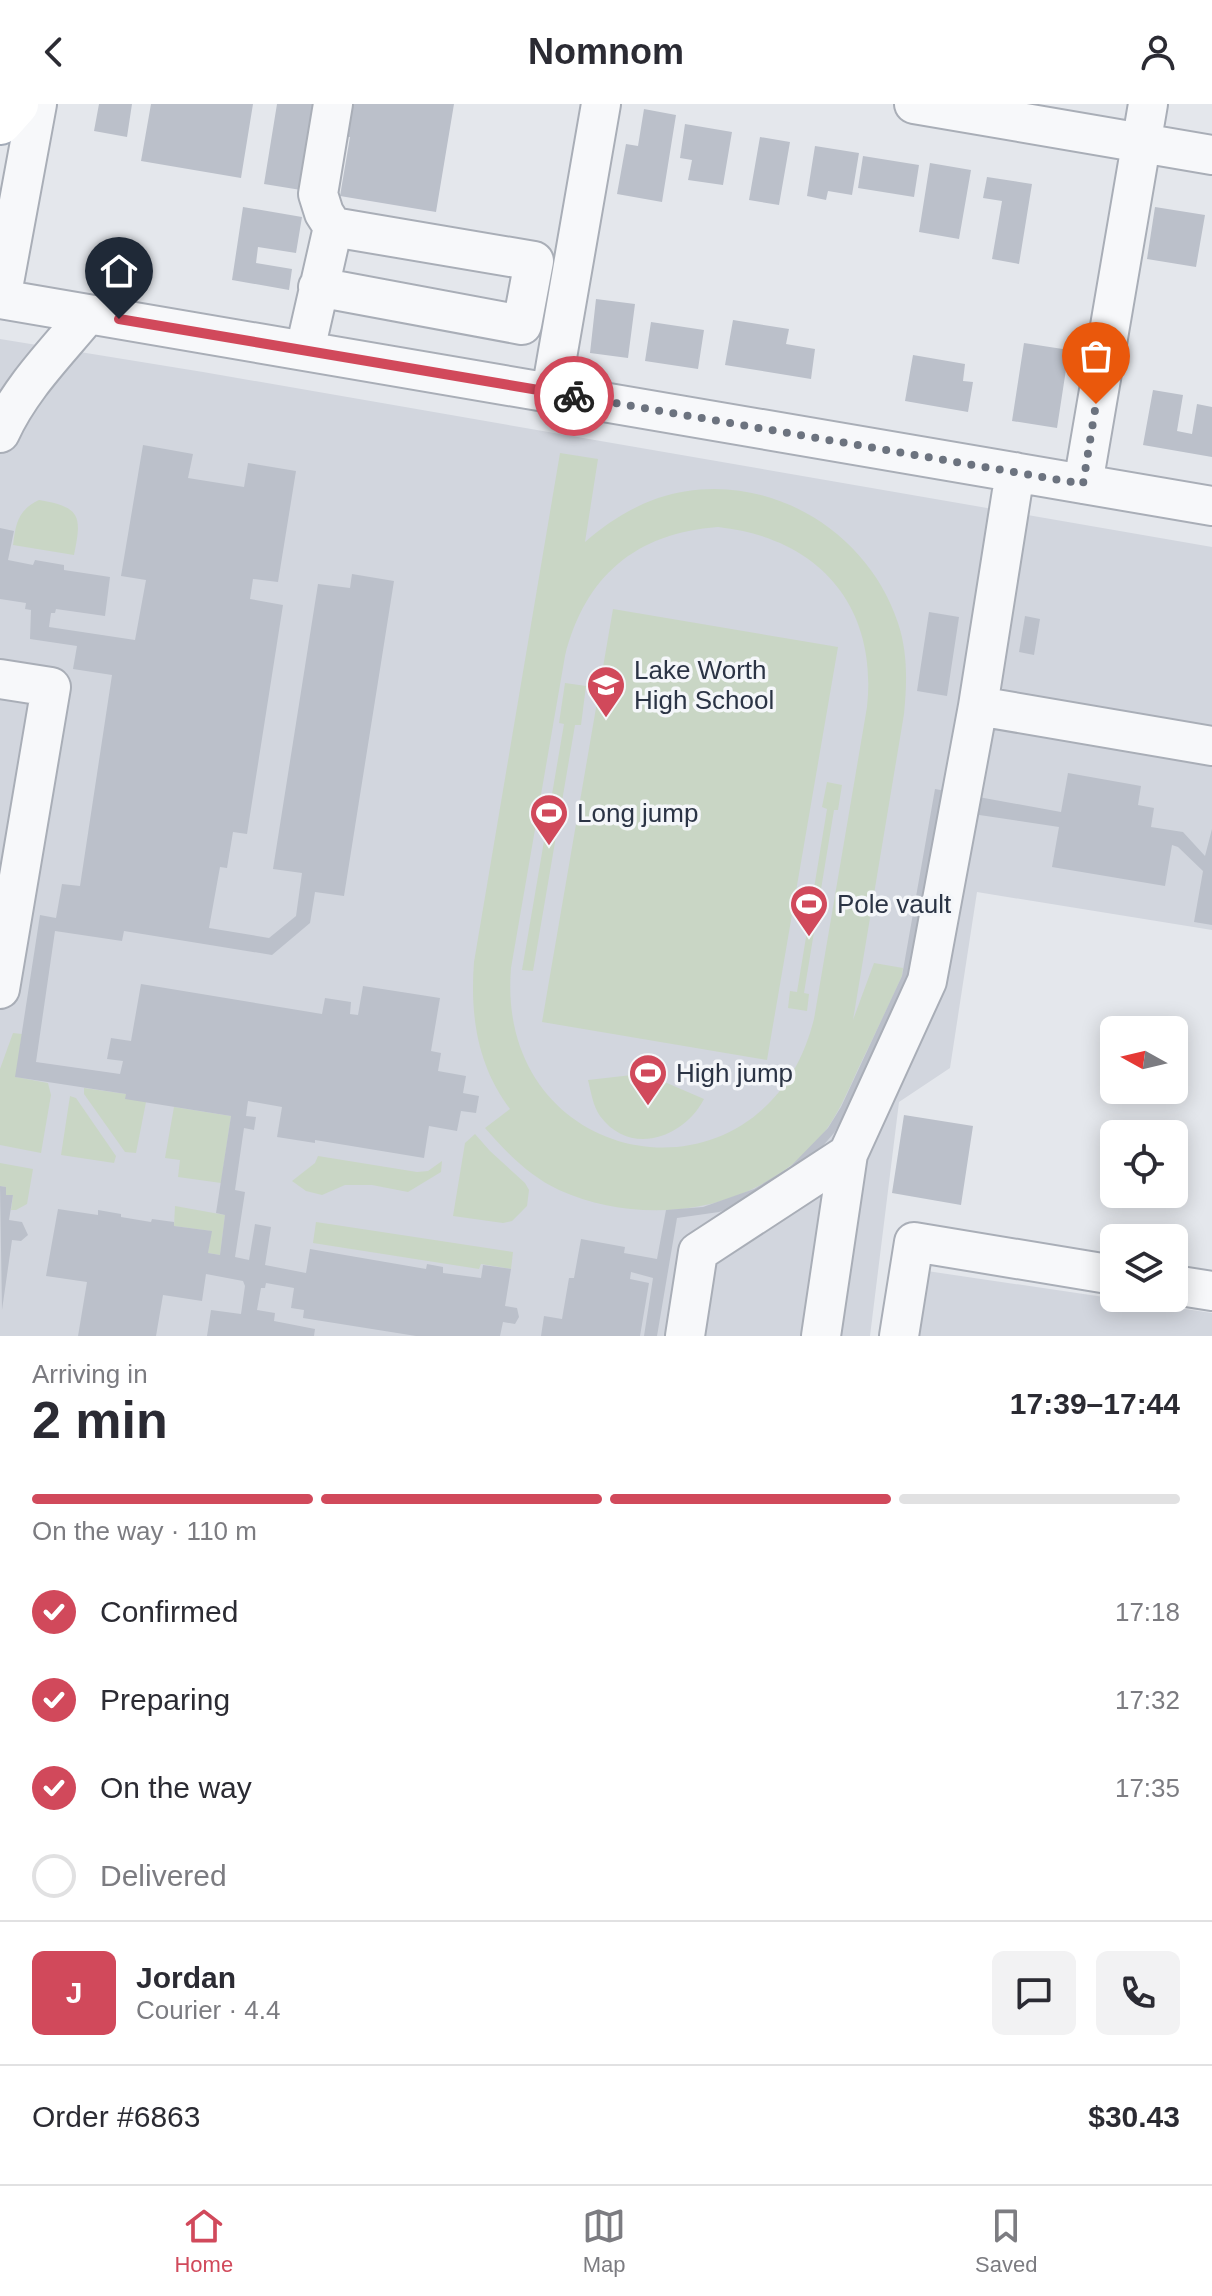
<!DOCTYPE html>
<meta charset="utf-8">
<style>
:root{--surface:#fff;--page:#f2f2f3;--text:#2b2b33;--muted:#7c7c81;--line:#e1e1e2;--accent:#d1495b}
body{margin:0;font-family:Arial,sans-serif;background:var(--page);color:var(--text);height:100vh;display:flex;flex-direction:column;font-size:30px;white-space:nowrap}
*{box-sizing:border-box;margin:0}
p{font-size:26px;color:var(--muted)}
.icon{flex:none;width:44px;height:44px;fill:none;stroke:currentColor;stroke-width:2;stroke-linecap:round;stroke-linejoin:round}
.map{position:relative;height:1232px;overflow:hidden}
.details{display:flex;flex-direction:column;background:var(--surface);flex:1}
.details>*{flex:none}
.needle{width:52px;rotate:278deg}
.fabs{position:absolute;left:1100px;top:912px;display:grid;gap:16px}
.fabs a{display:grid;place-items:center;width:88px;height:88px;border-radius:12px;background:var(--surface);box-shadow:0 4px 20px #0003;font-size:40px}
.pin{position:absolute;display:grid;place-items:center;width:68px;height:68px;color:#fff;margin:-82px -34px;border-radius:50% 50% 50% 0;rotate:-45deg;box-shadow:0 0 8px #0007}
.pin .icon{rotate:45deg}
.courier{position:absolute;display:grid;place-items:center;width:80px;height:80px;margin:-40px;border:6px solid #d1495b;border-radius:50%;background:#fff;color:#222;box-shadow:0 2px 10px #0007}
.headline em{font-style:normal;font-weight:600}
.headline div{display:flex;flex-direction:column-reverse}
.headline{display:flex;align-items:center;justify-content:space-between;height:136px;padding:0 32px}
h1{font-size:52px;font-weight:600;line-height:60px}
.bar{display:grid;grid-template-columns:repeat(4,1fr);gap:12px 8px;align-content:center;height:96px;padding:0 32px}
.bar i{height:10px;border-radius:6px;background:var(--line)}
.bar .selected{background:var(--accent)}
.bar p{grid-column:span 4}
.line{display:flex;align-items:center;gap:20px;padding:0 32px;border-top:2px solid var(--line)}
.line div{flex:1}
.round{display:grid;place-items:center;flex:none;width:84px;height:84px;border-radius:12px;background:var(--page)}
ol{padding:0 32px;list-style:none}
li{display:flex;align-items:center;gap:24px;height:88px}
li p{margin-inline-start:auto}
li .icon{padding:8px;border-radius:50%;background:var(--accent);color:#fff;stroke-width:4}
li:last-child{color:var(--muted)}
li i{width:44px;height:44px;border:4px solid var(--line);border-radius:50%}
header{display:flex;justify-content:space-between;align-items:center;height:104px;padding:0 32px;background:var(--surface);font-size:36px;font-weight:600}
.tab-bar{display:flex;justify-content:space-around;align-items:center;height:112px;border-top:2px solid var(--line);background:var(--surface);font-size:22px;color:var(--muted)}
.tab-bar a{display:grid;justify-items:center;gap:4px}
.tab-bar .selected{color:var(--accent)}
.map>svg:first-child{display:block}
.built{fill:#d2d6de}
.green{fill:#c9d6c5;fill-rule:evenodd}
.building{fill:#bbc0ca}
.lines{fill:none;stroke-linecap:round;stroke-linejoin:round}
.minor-casing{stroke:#a9aeb7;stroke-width:42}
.major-casing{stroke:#a3abb8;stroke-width:48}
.minor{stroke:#f7f8fa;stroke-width:38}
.major{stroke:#fff;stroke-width:44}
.done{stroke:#6c737f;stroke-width:8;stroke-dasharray:0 14.4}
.route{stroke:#d1495b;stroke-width:10}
.labels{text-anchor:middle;stroke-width:7;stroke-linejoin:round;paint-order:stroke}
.poi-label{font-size:26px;fill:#2b3445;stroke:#f4f6f9;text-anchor:start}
</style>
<header><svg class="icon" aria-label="back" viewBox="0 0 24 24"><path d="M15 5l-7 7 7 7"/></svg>Nomnom<svg class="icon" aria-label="person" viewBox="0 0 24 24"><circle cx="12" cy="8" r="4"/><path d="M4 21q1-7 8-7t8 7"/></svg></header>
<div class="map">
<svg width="1212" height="1232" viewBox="0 0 1212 1232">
<rect width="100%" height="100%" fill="#e4e7ec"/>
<path class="built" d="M0,235L203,268L1212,443V826L977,788L950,964L899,998L870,1232H0Z
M927,1167L1212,1209V1232H916Z"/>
<path class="green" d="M560,349L598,355L585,438C607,419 630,404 658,394C757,361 866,421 898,519C908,549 907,579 904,610L853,916L874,859L903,864L902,872C888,903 873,934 858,965C847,989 837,1013 820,1034C756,1108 647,1125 559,1086C529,1072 506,1048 485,1024L510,1005C477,961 470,911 474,858ZM718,423C819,434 878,502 867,603L814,915C764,1115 494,1069 511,864L565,552C585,472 636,429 718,423Z
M39,396C81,403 82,412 74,451L13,441C16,419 18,406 39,396Z
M613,505L838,543L767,956L542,918Z
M565,579L586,582L581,621H575L533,867L522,866L564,620L559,619Z
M827,678L842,681L838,706H834L804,889L809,890L807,907L788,904L790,887L797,888L827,705L822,703Z
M13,929L22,930L16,973L48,979L51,991L41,1049L0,1041V965Z
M635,957L660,959V976L704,995C684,1034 630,1053 600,1012C593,1002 591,988 588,976L632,971Z
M84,984L126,990L146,998L136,1049L125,1048L84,990Z
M70,992L76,994L116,1052L114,1059L61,1051Z
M174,1003L231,1012L221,1079L178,1073L180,1056L165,1054Z
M475,1030L490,1047L525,1079L529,1086L527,1102L512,1117L503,1119L453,1112L465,1039Z
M318,1052L417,1068L428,1067L442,1057L441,1068L408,1088L372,1081H345L322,1091L306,1087L292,1077L315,1059Z
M0,1059L33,1065L27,1100L16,1106H11L13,1091H6V1083L0,1082Z
M175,1102L225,1111L220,1151L208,1149L211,1127L174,1122Z
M316,1118L513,1148L511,1165L481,1160L479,1165L313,1139Z"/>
<path class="building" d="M99,0H132L127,33L94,27Z
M151,0H253L241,74L141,57Z
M277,0H321L307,87L264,80Z
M349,0H454L436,108L340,92L350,33H343Z
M644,5L676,11L662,98L617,90L626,40L638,42Z
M685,20L732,28L723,81L688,76L692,56L680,54Z
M760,33L790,38L779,101L749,96Z
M815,42L859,49L852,91L828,87L826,96L807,92Z
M863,52L919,61L914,93L858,84Z
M930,59L971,66L959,135L919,128Z
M987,73L1032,80L1019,160L992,155L1002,97L983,94Z
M243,103L302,113L296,149L258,143L256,159L292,165L289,186L232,176Z
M1155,103L1205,111L1196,163L1147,155Z
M596,195L635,200L628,254L590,249Z
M733,216L789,225L786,240L815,245L811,275L725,261Z
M651,218L704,226L698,265L645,257Z
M1024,239L1069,246L1057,324L1012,317Z
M913,251L965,260L963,277L973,278L968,308L905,297Z
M1153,286L1183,291L1177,327L1192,330L1197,300L1212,303V353L1143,341Z
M143,341L193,350L188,374L244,383L248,359L296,367L278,478L253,475L250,495L283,501L247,730L233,728L227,764L220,763L209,824L269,834L296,812L302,769L273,765L318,480L350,484L352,470L394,477L344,792L315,788L310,819L272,851L124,827L122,837L55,827L36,958L120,970L123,957L107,955L111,934L131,937L141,880L322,910L325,894L351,898L350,910L358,911L363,882L440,894L431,947L441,949L438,967L466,972L463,989L479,992L476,1009L461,1007L457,1027L429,1022L424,1054L315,1036V1039L277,1033L282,1003L248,997L246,1012L256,1013L254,1026L244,1024L235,1086L245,1088L235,1153L249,1156L255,1120L271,1123L265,1161L306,1169L310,1145L426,1165L427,1160L443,1163V1169L481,1174L483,1161L511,1165L505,1202L517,1204L519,1213L515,1220L503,1218L500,1232H416L303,1214L304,1206L291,1204L294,1184L266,1179L265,1184H261L257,1206L275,1209L274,1217L315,1225L314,1232H207L211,1206L241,1210L245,1182L243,1177L206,1170L202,1197L163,1191L156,1232H78L87,1178L46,1172L58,1105L98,1111V1106L121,1110V1113L151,1118L152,1115L174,1118V1122L212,1127L208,1149L220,1151L225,1111L216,1109L231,1012L125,995L126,990L15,973L40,811L56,814L62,780L80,782L112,571L73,565L77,542L30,535L31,506L25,505L26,499L0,495V424L14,427L8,456L33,461L35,456L64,461V466L110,473L105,512L56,505L55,509H51L49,523L135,536L146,476L121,472Z
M929,508L959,513L947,592L917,587Z
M1025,512L1040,515L1034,551L1019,548Z
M1068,669L1141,682L1138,701L1154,704L1151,723L1183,728L1205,752L1212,725V821L1194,818L1203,767L1178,743L1172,741L1165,782L1052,763L1059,723L939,705L910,874L847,1007L834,1029L815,1051L745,1099L719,1108L677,1114L657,1232H644L653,1174L631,1168L630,1175L649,1179L640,1232H541L544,1212L562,1215L569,1174H574L581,1135L625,1143L624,1149L657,1155L666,1106L703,1103L754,1085L790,1063L828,1024L841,1003L902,872L935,685L1061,708Z
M904,1011L973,1022L961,1101L892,1089Z
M0,1082L6,1083V1091H13L9,1116L22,1118L28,1131L21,1137L12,1136L2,1206Z"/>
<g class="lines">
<g class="minor-casing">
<path id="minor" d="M914,0L1212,51
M333,123L324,109L318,90L333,0
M0,195L1212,402
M1,195L37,0
M305,246L333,123L534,157L522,221L318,183
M551,288L601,0
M0,329C21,283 56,249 88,210
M1015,368L978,602L1212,642
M1083,380L1148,0
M0,575L51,583L0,885
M1174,1181L1212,1187
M685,1232L698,1148L848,1050
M821,1232L848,1050L927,877L978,602
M899,1232L914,1138L1114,1171"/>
</g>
<g class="major-casing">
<path id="major" d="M0,18L16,0"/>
</g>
<use href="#minor" class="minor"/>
<use href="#major" class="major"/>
</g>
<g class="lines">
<path class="done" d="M574,292L1083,380L1096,300"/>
<path class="route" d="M119,215L574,292"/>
</g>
<defs>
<g id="school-pin" transform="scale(2)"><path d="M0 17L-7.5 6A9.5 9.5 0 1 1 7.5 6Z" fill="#d1495b" stroke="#f4f6f9"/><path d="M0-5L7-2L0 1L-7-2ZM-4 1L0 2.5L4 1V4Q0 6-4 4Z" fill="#fff"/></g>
<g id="stadium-pin" transform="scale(2)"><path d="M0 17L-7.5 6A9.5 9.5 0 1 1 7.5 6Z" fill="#d1495b" stroke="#f4f6f9"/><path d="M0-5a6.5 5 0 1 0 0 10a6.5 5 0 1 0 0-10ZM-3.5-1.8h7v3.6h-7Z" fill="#fff"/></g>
</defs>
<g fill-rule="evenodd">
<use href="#school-pin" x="606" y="581"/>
<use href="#stadium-pin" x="549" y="709"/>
<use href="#stadium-pin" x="809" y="800"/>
<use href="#stadium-pin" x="648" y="969"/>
</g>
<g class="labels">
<g class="poi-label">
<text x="634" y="575">Lake Worth<tspan x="634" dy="30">High School</tspan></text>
<text x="577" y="718">Long jump</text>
<text x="837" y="809">Pole vault</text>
<text x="676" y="978">High jump</text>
</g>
</g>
</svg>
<div class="fabs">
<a><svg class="needle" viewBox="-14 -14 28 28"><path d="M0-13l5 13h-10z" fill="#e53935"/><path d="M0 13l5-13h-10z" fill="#7c7c81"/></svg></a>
<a><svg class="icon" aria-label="locate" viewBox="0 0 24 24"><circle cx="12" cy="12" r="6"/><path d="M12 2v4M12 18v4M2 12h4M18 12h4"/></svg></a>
<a><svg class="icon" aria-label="layers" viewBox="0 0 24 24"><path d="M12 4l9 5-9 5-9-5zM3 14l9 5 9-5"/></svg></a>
</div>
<div class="pin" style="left:1096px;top:300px;background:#ea580c"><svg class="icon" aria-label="bag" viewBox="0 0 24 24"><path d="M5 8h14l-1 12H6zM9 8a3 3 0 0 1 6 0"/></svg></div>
<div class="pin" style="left:119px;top:215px;background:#1f2937"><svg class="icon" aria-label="home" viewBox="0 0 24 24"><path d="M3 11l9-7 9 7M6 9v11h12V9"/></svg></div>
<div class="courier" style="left:574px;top:292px"><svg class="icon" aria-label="bike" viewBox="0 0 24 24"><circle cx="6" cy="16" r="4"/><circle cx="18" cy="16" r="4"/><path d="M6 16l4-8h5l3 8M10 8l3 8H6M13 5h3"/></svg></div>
</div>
<section class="details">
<div class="headline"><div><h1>2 min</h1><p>Arriving in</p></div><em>17:39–17:44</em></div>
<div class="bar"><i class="selected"></i><i class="selected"></i><i class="selected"></i><i></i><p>On the way · 110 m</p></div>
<ol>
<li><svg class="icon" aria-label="check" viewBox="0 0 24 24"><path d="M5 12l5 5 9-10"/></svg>Confirmed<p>17:18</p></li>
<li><svg class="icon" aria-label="check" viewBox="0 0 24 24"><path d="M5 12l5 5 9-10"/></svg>Preparing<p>17:32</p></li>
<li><svg class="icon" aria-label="check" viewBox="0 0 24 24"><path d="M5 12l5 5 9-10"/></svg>On the way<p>17:35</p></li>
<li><i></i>Delivered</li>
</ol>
<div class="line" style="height:144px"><b class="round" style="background:var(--accent);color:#fff">J</b><div><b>Jordan</b><p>Courier · 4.4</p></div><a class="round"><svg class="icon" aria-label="chat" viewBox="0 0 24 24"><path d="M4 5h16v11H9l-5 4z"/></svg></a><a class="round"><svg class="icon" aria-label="phone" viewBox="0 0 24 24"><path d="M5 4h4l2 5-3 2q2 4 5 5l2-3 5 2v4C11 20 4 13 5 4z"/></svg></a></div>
<div class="line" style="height:104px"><div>Order #6863</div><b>$30.43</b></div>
</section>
<nav class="tab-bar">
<a class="selected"><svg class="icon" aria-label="home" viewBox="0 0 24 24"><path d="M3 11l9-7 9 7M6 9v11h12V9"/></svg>Home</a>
<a><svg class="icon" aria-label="map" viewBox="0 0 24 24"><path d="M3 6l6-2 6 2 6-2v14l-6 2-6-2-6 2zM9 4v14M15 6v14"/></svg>Map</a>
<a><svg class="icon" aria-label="saved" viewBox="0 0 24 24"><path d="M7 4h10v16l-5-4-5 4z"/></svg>Saved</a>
</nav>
